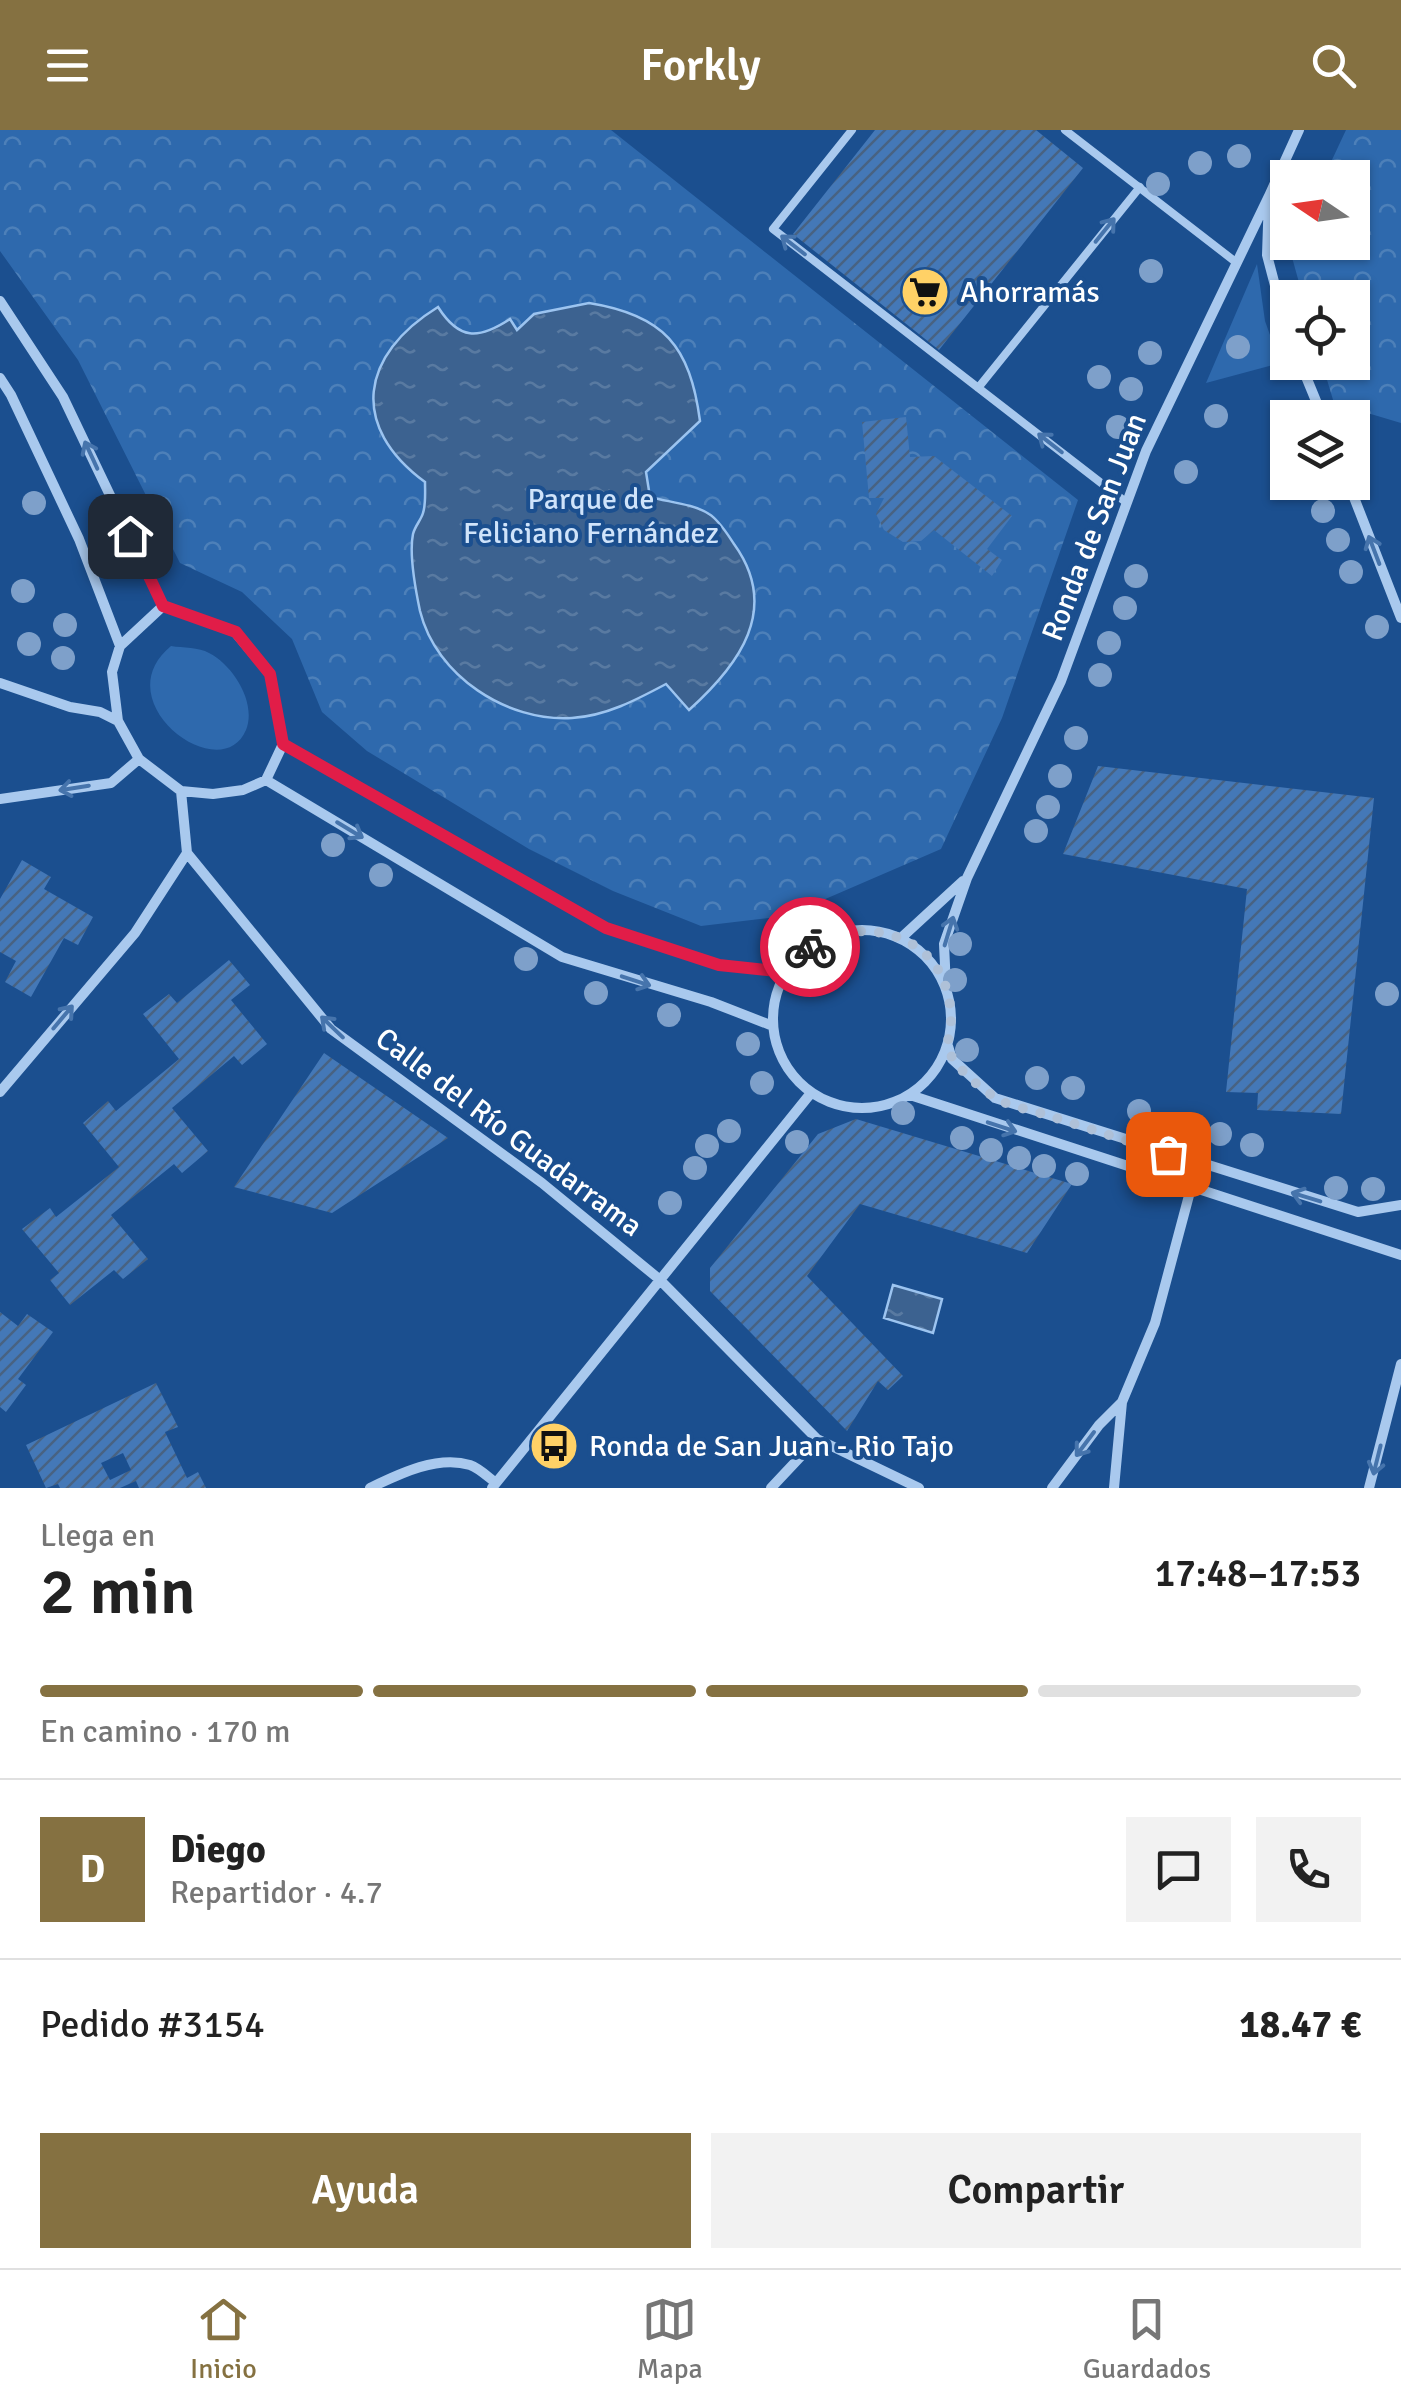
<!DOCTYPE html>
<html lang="es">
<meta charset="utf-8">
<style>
:root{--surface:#fff;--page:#f2f2f2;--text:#222;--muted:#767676;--line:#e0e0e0;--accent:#857141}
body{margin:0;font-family:Signika,sans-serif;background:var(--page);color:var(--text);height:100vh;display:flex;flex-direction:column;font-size:38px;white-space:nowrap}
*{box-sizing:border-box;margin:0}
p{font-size:32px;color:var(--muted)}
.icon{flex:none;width:55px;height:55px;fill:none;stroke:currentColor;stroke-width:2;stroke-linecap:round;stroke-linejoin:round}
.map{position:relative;height:1358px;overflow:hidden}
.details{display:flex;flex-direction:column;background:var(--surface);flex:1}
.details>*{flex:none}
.needle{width:65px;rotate:283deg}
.fabs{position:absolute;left:1270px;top:30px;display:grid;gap:20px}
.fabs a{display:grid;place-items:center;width:100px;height:100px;border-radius:0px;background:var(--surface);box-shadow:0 2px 8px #0004;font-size:50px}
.pin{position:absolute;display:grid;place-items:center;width:85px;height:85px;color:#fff;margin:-42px;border-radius:20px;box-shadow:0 5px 15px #0006}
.courier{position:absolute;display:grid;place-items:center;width:100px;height:100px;margin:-50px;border:8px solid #e11d48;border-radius:50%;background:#fff;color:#222;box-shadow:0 2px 12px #0007}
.summary em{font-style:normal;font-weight:600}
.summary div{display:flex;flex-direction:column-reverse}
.summary{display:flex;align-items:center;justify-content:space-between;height:170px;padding:0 40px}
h1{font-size:65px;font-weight:600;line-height:75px}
.bar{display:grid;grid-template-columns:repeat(4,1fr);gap:15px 10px;align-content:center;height:120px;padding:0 40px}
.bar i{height:12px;border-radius:8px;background:var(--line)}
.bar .selected{background:var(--accent)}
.bar p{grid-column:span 4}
.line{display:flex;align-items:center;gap:25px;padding:0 40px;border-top:2px solid var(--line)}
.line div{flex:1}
.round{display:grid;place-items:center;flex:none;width:105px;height:105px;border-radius:0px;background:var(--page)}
.cta{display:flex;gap:20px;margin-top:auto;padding:20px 40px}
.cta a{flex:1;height:115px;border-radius:0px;background:var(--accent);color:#fff;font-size:40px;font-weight:600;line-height:115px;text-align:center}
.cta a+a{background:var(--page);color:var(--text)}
header{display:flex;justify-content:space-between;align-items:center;height:130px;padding:0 40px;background:var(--accent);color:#fff;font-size:45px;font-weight:600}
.menu{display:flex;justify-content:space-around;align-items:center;height:140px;border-top:2px solid var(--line);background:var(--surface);font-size:28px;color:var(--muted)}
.menu a{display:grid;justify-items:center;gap:5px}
.menu .selected{color:var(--accent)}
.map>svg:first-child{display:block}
.grass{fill:#2e69ad}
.park{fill:url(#park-crowns)}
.water{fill:url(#water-ripples);stroke:#9cc4f0;stroke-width:2.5}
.building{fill:url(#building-hatch);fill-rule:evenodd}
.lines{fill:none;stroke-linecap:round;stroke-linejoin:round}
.service{stroke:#a9c9ee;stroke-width:8}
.minor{stroke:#a9c9ee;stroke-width:10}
.tree{fill:#7ea0ca}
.oneway{stroke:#4674ac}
.done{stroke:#afc1d8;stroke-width:10;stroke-dasharray:0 18}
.route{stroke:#e11d48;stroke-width:12}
.labels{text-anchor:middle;stroke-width:8;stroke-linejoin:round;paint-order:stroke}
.poi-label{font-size:30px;fill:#fff;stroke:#1b4f8f;text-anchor:start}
.park-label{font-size:30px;fill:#cfe3fa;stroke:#1b4f8f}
.street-label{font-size:30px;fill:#fff;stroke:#1b4f8f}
</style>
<header><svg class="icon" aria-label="menu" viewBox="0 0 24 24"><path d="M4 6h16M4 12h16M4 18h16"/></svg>Forkly<svg class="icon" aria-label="search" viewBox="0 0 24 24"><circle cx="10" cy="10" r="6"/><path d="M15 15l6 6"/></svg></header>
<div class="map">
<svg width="1401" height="1358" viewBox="0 0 1401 1358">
<defs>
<pattern id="park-crowns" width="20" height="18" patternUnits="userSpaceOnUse" patternTransform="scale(2.5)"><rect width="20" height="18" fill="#2e69ad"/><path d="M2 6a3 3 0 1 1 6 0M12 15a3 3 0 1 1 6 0" fill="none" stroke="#4d80b9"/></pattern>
<pattern id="water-ripples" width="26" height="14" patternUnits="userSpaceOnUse" patternTransform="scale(2.5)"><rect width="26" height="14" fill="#3c6290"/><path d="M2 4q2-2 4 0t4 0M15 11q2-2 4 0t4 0" fill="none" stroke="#597aa1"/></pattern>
<pattern id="building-hatch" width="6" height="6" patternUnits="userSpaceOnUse" patternTransform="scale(2.5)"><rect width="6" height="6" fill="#4478b7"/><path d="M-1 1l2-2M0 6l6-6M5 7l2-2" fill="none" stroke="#486282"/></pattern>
</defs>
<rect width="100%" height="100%" fill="#1b4f8f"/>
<path class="grass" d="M1257,134L1265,191L1280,233L1206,253Z
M171,516C183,518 199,517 209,523C233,535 257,573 246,600C221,659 103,572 171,516Z"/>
<path class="park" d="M0,0H611L1078,370L1002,588L941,719L786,786L701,796L613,761L529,719L367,621L322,582L292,509L242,462L180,433L78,230L0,121Z
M1346,0H1401V293L1334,273L1322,233L1352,232V168L1303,167L1290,120L1293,113L1352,112V48L1324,47Z"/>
<path class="water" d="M589,173C664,185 690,216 700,291L646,342L650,367C668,372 694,374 709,384C719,390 728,405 734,414C781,479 739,535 689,580L666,554C636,570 606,586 572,588C507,592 436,546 420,481C416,462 409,423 413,404C415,396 421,390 423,383C426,374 425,362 425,352C349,296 360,225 438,177C459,210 478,210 510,189L517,200L534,184Z
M893,1155L942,1169L933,1203L884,1188Z"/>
<path class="building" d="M875,0H1036L1083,38L939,220L793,104Z
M906,287L910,327L934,326L1012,386L987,419L1002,430L992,446L934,400L921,411L903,412L884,400L876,384L884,368H869L862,292Z
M1098,636L1374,668L1341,984L1257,980L1258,963L1226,962L1247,759L1063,724Z
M22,730L51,747L44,759L93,787L78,815L64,808L31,867L5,852L16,831L0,822V769Z
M229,830L250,855L231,870L267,914L242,935L234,926L172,978L208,1021L182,1043L174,1034L111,1085L148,1129L123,1149L114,1140L70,1175L50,1150L59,1143L22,1099L50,1078L56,1087L119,1037L83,993L108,971L116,981L179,929L143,884L169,864L177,873Z
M324,923L448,1008L332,1083L234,1057Z
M856,989L1072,1054L1027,1123L860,1074L807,1146L903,1246L888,1260L878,1251L847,1301L710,1161V1138L818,1004Z
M0,1182L18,1196L27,1184L53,1202L18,1249L26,1255L6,1282L0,1277Z
M156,1253L178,1297L165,1302L187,1348L198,1342L206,1358H139L136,1351L120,1358H60L58,1354L46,1358L26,1315ZM123,1323L131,1340L110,1350L101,1333Z"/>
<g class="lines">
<path class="service" d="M852,0L773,99L1127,373
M1065,0L1237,133
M978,258L1140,57"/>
<path class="minor" d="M0,171L63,267L163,476
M1288,205L1267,125L1269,66L1299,0
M1300,232L1323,288
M0,248L11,265L79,409L120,516
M1348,352L1401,488
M163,476L235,502L270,544L283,614L266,650L243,660L213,664L181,661L139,629L118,591L112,542L120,516Z
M0,553L70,577L100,582L118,591
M283,614L606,798L719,835L786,842
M266,650L562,827L711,872L773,896
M0,669L111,653L139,629
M187,723L331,899L542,1053L659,1149L817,1309L919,1358
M773 889a89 89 0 1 1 178 0a89 89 0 1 1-178 0Z
M901,808L963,751
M946,857L944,814L967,748L1061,551L1146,321L1269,66
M948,916L952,929L995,968L1358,1082L1401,1075
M0,962L135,803L187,723L181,661
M910,965L1401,1125
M370,1358C399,1344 437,1325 470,1335C479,1338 488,1347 496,1353
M492,1358L811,963
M771,1358L817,1309
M1052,1358L1099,1295L1121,1273
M1114,1358L1122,1272L1155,1193L1191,1058
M1369,1358L1401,1234"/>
</g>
<g class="tree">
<circle cx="1239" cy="26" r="12"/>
<circle cx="1200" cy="33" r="12"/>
<circle cx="1158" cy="54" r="12"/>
<circle cx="1151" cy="141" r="12"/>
<circle cx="1238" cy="217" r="12"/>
<circle cx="1150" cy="223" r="12"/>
<circle cx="1099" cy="247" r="12"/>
<circle cx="1131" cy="259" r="12"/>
<circle cx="1216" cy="286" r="12"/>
<circle cx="1118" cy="297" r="12"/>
<circle cx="1186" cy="342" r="12"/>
<circle cx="34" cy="373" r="12"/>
<circle cx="1323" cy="381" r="12"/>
<circle cx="1338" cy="410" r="12"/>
<circle cx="1351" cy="442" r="12"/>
<circle cx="1136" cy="446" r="12"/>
<circle cx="23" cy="461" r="12"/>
<circle cx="1125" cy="478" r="12"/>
<circle cx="65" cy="495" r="12"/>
<circle cx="1377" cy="497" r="12"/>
<circle cx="1109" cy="513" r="12"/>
<circle cx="29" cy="514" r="12"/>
<circle cx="63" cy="528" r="12"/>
<circle cx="1100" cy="545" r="12"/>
<circle cx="1076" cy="608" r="12"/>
<circle cx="1060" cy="646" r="12"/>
<circle cx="1048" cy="677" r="12"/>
<circle cx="1036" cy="701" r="12"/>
<circle cx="333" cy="715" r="12"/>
<circle cx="381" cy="745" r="12"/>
<circle cx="960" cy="814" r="12"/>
<circle cx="526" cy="829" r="12"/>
<circle cx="955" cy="850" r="12"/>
<circle cx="596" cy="863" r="12"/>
<circle cx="1387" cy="864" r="12"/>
<circle cx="669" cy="885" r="12"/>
<circle cx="748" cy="914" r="12"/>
<circle cx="967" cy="920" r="12"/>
<circle cx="1037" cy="948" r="12"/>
<circle cx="762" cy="953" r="12"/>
<circle cx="1073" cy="958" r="12"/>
<circle cx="1139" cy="981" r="12"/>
<circle cx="903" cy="983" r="12"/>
<circle cx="1181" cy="995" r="12"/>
<circle cx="729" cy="1001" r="12"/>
<circle cx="1220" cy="1004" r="12"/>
<circle cx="962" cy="1008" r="12"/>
<circle cx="797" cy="1012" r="12"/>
<circle cx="1252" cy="1015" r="12"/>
<circle cx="707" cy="1016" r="12"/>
<circle cx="991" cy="1020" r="12"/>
<circle cx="1019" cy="1028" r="12"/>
<circle cx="1044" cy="1036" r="12"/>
<circle cx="695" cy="1038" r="12"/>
<circle cx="1077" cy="1044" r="12"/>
<circle cx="1336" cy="1058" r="12"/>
<circle cx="1373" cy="1059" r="12"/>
<circle cx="670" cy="1073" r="12"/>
</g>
<defs><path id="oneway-shaft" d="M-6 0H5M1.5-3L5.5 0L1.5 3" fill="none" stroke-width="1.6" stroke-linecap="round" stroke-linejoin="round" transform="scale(2.5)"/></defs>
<g class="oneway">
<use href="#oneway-shaft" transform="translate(1105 100) rotate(-51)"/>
<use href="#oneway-shaft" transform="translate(793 115) rotate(-142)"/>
<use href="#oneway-shaft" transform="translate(1050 313) rotate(-142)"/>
<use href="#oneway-shaft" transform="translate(91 325) rotate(-115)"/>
<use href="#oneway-shaft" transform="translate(1374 420) rotate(-111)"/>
<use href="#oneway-shaft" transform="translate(74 658) rotate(171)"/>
<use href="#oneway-shaft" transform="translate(350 700) rotate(31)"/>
<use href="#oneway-shaft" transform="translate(949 801) rotate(-73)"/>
<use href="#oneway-shaft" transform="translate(636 851) rotate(18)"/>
<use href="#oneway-shaft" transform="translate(63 887) rotate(-50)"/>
<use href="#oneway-shaft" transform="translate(332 897) rotate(-136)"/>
<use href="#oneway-shaft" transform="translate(1002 997) rotate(18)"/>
<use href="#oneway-shaft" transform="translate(1306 1067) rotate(-163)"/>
<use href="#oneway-shaft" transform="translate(1085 1314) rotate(127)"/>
<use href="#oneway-shaft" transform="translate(1377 1330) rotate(104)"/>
</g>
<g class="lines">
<path class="done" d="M810,817C857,786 933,801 947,862C949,869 951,878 951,885C952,898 945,910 950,923C956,938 979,957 993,966C1006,976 1028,979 1043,984C1085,997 1127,1011 1168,1024"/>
<path class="route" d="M130,406L163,476L236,502L270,544L283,614L606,798L719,835L786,842L810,817"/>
</g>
<defs>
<g id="supermarket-disc" transform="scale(2.5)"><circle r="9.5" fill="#ffd166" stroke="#1b4f8f"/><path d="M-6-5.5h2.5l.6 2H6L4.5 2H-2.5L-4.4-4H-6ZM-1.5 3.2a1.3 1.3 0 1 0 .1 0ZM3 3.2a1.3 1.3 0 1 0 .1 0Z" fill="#111"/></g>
<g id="bus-disc" transform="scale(2.5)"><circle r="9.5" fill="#ffd166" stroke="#1b4f8f"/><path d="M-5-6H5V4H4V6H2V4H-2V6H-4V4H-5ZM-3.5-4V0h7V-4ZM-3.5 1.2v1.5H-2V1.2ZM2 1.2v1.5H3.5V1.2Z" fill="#111"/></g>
</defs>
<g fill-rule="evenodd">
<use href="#supermarket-disc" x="925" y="162"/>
<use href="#bus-disc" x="554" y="1316"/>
</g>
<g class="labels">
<g class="poi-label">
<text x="960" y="172">Ahorramás</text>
<text x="589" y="1326">Ronda de San Juan - Rio Tajo</text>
</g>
<g class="park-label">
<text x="591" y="379">Parque de<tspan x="591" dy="34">Feliciano Fernández</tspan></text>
</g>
<g class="street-label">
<text transform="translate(1094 397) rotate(-69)" y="10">Ronda de San Juan</text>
<text transform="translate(509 1002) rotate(37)" y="10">Calle del Río Guadarrama</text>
</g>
</g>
</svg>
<div class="fabs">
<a><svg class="needle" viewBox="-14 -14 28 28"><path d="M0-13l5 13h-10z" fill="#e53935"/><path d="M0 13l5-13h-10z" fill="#767676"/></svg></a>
<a><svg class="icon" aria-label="locate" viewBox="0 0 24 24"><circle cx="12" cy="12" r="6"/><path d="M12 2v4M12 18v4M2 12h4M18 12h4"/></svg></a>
<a><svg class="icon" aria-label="layers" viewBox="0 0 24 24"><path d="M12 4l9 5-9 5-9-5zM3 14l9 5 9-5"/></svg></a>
</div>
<div class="pin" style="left:1168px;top:1024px;background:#ea580c"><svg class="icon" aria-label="bag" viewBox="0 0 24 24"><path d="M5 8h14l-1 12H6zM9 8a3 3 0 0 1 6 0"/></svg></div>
<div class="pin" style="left:130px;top:406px;background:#1f2937"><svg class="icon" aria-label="home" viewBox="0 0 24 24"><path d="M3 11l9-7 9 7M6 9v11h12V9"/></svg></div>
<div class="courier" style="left:810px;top:817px"><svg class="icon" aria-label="bike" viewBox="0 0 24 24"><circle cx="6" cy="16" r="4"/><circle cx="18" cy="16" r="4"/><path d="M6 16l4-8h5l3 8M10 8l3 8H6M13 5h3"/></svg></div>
</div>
<section class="details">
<div class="summary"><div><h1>2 min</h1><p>Llega en</p></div><em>17:48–17:53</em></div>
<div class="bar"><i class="selected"></i><i class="selected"></i><i class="selected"></i><i></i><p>En camino · 170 m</p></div>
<div class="line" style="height:180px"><b class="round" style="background:var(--accent);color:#fff">D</b><div><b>Diego</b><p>Repartidor · 4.7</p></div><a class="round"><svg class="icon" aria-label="chat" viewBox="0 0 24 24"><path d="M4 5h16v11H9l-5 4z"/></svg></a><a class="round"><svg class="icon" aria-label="phone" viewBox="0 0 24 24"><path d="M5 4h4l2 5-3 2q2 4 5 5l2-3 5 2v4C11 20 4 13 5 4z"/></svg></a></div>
<div class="line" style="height:130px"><div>Pedido #3154</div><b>18.47 €</b></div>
<div class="cta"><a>Ayuda</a><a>Compartir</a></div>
</section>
<nav class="menu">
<a class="selected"><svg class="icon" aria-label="home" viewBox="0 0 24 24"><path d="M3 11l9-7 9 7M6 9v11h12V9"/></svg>Inicio</a>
<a><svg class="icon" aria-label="map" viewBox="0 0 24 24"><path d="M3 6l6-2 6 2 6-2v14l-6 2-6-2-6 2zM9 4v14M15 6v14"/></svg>Mapa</a>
<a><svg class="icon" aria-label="saved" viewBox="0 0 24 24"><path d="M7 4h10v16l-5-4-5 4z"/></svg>Guardados</a>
</nav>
